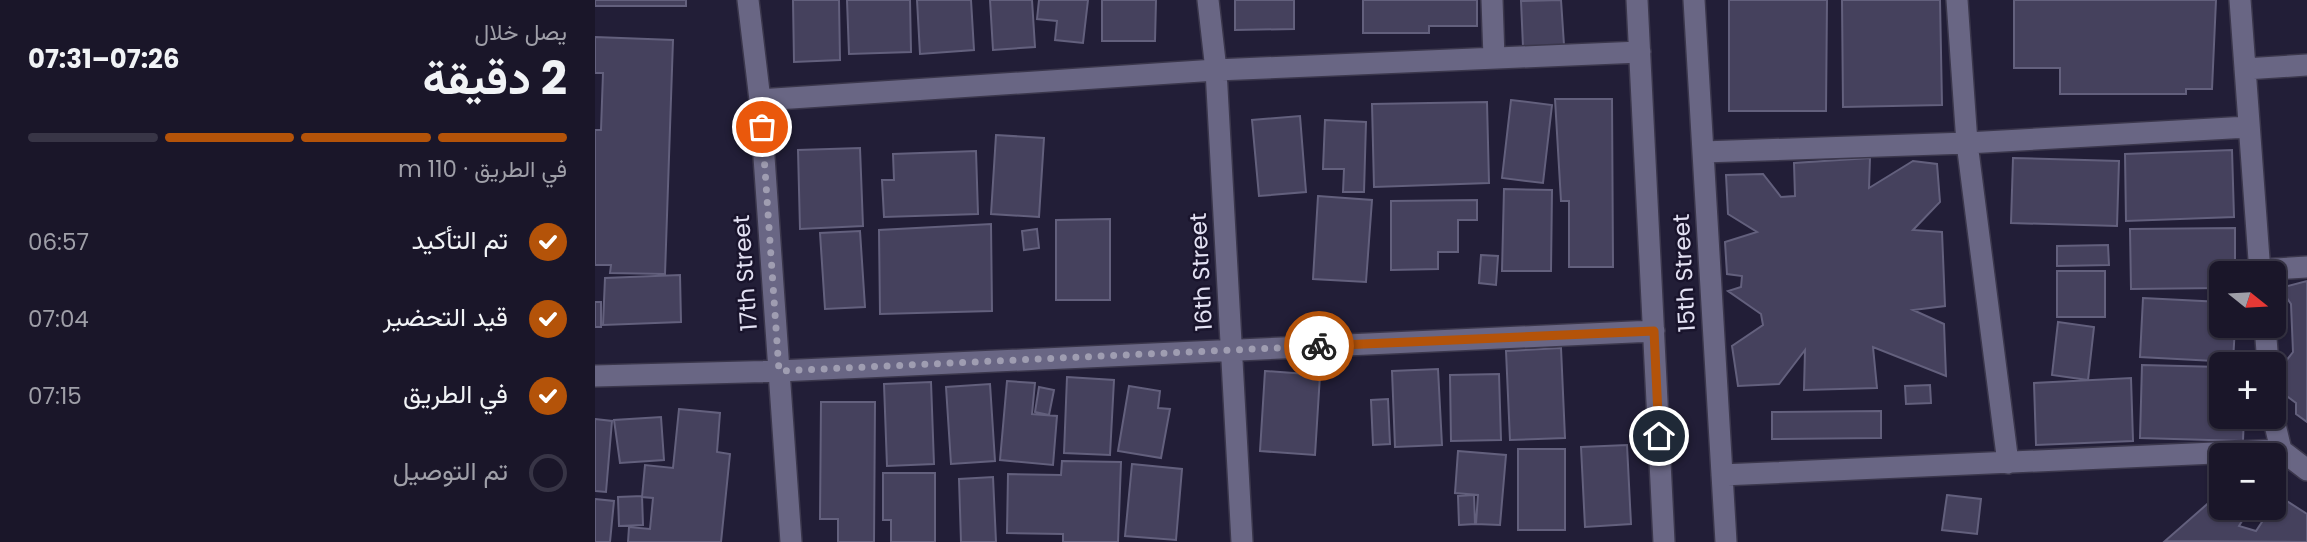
<!DOCTYPE html>
<html lang="ar">
<meta charset="utf-8">
<style>
:root{--surface:#1a1629;--page:#272335;--text:#f1f3f6;--muted:#9f9fa8;--line:#383546;--accent:#b45309}
body{margin:0;font-family:Poppins,Vazirmatn,sans-serif;background:var(--page);color:var(--text);direction:rtl;height:100vh;display:flex;flex-direction:column;font-size:26px;white-space:nowrap}
*{box-sizing:border-box;margin:0}
p{font-size:23px;color:var(--muted)}
.icon{flex:none;width:38px;height:38px;fill:none;stroke:currentColor;stroke-width:2;stroke-linecap:round;stroke-linejoin:round}
.map{position:relative;flex:1;overflow:hidden;direction:ltr}
.panel{display:flex;flex-direction:column;background:var(--surface);width:595px}
.panel>*{flex:none}
.needle{width:46px;rotate:108deg}
.controls{position:absolute;left:1614px;top:261px;display:grid;gap:14px}
.controls a{display:grid;place-items:center;width:77px;height:77px;border-radius:10px;background:var(--surface);box-shadow:0 2px 5px #0004,0 0 0 2px var(--line);font-size:35px}
.pin{position:absolute;display:grid;place-items:center;width:60px;height:60px;color:#fff;margin:-30px;border:4px solid #fff;border-radius:50%;box-shadow:0 2px 7px #0007}
.courier{position:absolute;display:grid;place-items:center;width:70px;height:70px;margin:-35px;border:5px solid #b45309;border-radius:50%;background:#fff;color:#222;box-shadow:0 2px 9px #0007}
.overview em{font-style:normal;font-weight:700}
.overview div{display:flex;flex-direction:column-reverse}
.overview{display:flex;align-items:center;justify-content:space-between;height:119px;padding:0 28px}
h1{font-size:46px;font-weight:700;line-height:52px}
.bar{display:grid;grid-template-columns:repeat(4,1fr);gap:10px 7px;align-content:center;height:84px;padding:0 28px}
.bar i{height:9px;border-radius:5px;background:var(--line)}
.bar .on{background:var(--accent)}
.bar p{grid-column:span 4}
ol{padding:0 28px;list-style:none}
li{display:flex;align-items:center;gap:21px;height:77px}
li p{margin-inline-start:auto}
li .icon{padding:7px;border-radius:50%;background:var(--accent);color:#fff;stroke-width:4}
li:last-child{color:var(--muted)}
li i{width:38px;height:38px;border:4px solid var(--line);border-radius:50%}
main{display:flex;flex:1;min-height:0}
.map>svg:first-child{display:block}
.building{fill:#45415d;stroke:#63607d;stroke-width:2}
.lines{fill:none;stroke-linecap:round;stroke-linejoin:round}
.minor-casing{stroke:#3b374c;stroke-width:24}
.minor{stroke:#696684;stroke-width:21}
.done{stroke:#9f9db1;stroke-width:7;stroke-dasharray:0 12.6}
.route{stroke:#b45309;stroke-width:9}
.labels{text-anchor:middle;stroke-width:5;stroke-linejoin:round;paint-order:stroke}
.street-label{font-size:23px;fill:#e3e1f3;stroke:#19142c}
</style>
<main>
<div class="map">
<svg width="1712" height="542" viewBox="0 0 1712 542">
<rect width="100%" height="100%" fill="#221e37"/>
<path class="building" d="M0,0H91V6H0Z
M198,0H244L245,60L199,62Z
M252,0H315L316,52L254,54Z
M322,0H376L379,50L325,54Z
M395,0H437L440,47L398,50Z
M444,0H493L488,43L460,40L462,21L442,19Z
M507,0H561L560,41H507Z
M640,0H699V29L640,30Z
M768,0H882V26H834V33H768Z
M966,0L969,45L928,47L926,1Z
M1134,0H1232L1231,111H1134Z
M1247,0H1345L1347,105L1248,107Z
M1419,0H1621L1617,89H1591V94H1465V68H1419Z
M0,37L78,40L70,274L15,273L16,265H0V130H6L8,73H0Z
M960,99H1017L1018,267H974V201H966Z
M916,100L957,105L948,183L907,178Z
M892,102L894,183L779,187L777,104Z
M705,116L711,192L664,196L657,120Z
M730,120L771,122L769,192H748L749,169H728Z
M401,135L449,138L444,217L396,214Z
M265,148L268,226L205,229L203,150Z
M1637,150L1639,217L1531,221L1530,154Z
M381,151L383,214L289,217L287,180H299L298,154Z
M1275,158L1274,188L1318,161L1342,164L1345,202L1318,230L1347,232L1350,306L1318,310L1349,324L1351,376L1278,347L1282,388L1209,390L1210,350L1184,384L1143,386L1137,346L1168,325L1166,314L1133,291L1146,287L1147,276L1132,274L1130,242L1162,232L1133,214L1131,175L1168,174L1186,197L1200,196L1199,163Z
M1418,158L1524,161L1522,226L1416,223Z
M909,189L957,190L956,271H907Z
M723,196L777,200L771,282L718,279Z
M882,200V220H863V252H843V269L796,270V201Z
M515,219V300H461V220Z
M396,224L397,311L285,314L284,230Z
M1640,228V273H1626V288L1536,289L1535,229Z
M442,229L444,248L429,250L427,231Z
M265,231L270,307L230,309L225,233Z
M1513,245L1514,265L1462,266V246Z
M886,255L903,256L901,285L884,283Z
M1462,271H1510V317H1462Z
M85,275L86,322L8,325L10,278Z
M1712,281V422L1701,414V403L1685,391L1684,370L1698,352L1696,304L1689,294V287Z
M1548,298L1626,302V326H1640L1638,362L1545,357Z
M0,302H6V327H0Z
M1463,322L1499,327L1493,380L1457,375Z
M966,348L970,438L915,440L911,351Z
M1547,365L1626,367V416H1649L1648,441L1545,438Z
M843,369L847,445L800,447L797,371Z
M670,371L725,375L720,455L665,451Z
M904,374L906,440L856,441L855,375Z
M472,377L519,380L515,455L469,453Z
M1536,378L1538,441L1441,445L1439,383Z
M412,381L440,383L437,414L462,416L458,465L405,460Z
M336,382L339,464L292,466L289,384Z
M395,384L400,461L356,464L351,387Z
M1335,385L1336,403L1311,404L1310,386Z
M534,386L565,391L563,408L575,409L566,458L523,451Z
M444,387L459,390L454,415L440,412Z
M793,399L795,444L778,445L776,400Z
M226,402H280L279,542H243V519H225Z
M84,409L125,413L122,452L135,454L126,542H33L34,527L55,529L58,498L47,497L50,465L78,468Z
M1286,411V438L1177,439V412Z
M66,417L69,460L25,463L19,420Z
M0,419L17,421L11,492L0,491Z
M1032,445L1036,524L990,527L986,447Z
M923,449H970V530H923Z
M863,451L911,455L905,525L881,524L883,495L860,493Z
M467,461L526,462L523,542H468V534L412,533L413,474L466,475Z
M537,464L587,469L581,540L530,536Z
M288,473H340V542H296V520H288Z
M398,477L401,542H366L364,479Z
M1626,492V508H1655L1644,526L1661,531L1684,496L1712,514V542L1570,541Z
M879,495L880,524L864,525L863,496Z
M1352,495L1386,499L1382,534L1347,530Z
M47,496L48,525L24,526L23,497Z
M0,499L19,501L15,542H0Z"/>
<g class="lines">
<g class="minor-casing">
<path id="minor" d="M153,0L165,100L196,542
M613,0L621,70L647,542
M897,0L899,58
M1042,0L1069,542
M1099,0L1131,542
M1362,0L1372,143L1413,463
M1645,0L1665,273
M1650,69L1712,65
M165,100L621,70L1045,52
M1108,152L1372,143L1653,127
M1665,270L1712,267
M1670,326L1673,364
M0,376L184,371L1059,331
M1678,416L1686,450L1712,470
M1127,475L1686,450"/>
</g>
<use href="#minor" class="minor"/>
</g>
<g class="lines">
<path class="done" d="M167,127L184,371L724,346"/>
<path class="route" d="M724,346L1059,331L1064,436"/>
</g>
<g class="labels">
<g class="street-label">
<text transform="translate(606 272) rotate(-93)" y="8">16th Street</text>
<text transform="translate(150 273) rotate(-94)" y="8">17th Street</text>
<text transform="translate(1089 273) rotate(-93)" y="8">15th Street</text>
</g>
</g>
</svg>
<div class="controls">
<a><svg class="needle" viewBox="-14 -14 28 28"><path d="M0-13l5 13h-10z" fill="#e53935"/><path d="M0 13l5-13h-10z" fill="#9f9fa8"/></svg></a>
<a>+</a>
<a>−</a>
</div>
<div class="pin" style="left:167px;top:127px;background:#ea580c"><svg class="icon" aria-label="bag" viewBox="0 0 24 24"><path d="M5 8h14l-1 12H6zM9 8a3 3 0 0 1 6 0"/></svg></div>
<div class="pin" style="left:1064px;top:436px;background:#1f2937"><svg class="icon" aria-label="home" viewBox="0 0 24 24"><path d="M3 11l9-7 9 7M6 9v11h12V9"/></svg></div>
<div class="courier" style="left:724px;top:346px"><svg class="icon" aria-label="bike" viewBox="0 0 24 24"><circle cx="6" cy="16" r="4"/><circle cx="18" cy="16" r="4"/><path d="M6 16l4-8h5l3 8M10 8l3 8H6M13 5h3"/></svg></div>
</div>
<section class="panel">
<div class="overview"><div><h1>2 دقيقة</h1><p>يصل خلال</p></div><em>07:26–07:31</em></div>
<div class="bar"><i class="on"></i><i class="on"></i><i class="on"></i><i></i><p>في الطريق · 110 m</p></div>
<ol>
<li><svg class="icon" aria-label="check" viewBox="0 0 24 24"><path d="M5 12l5 5 9-10"/></svg>تم التأكيد<p>06:57</p></li>
<li><svg class="icon" aria-label="check" viewBox="0 0 24 24"><path d="M5 12l5 5 9-10"/></svg>قيد التحضير<p>07:04</p></li>
<li><svg class="icon" aria-label="check" viewBox="0 0 24 24"><path d="M5 12l5 5 9-10"/></svg>في الطريق<p>07:15</p></li>
<li><i></i>تم التوصيل</li>
</ol>
</section>
</main>
